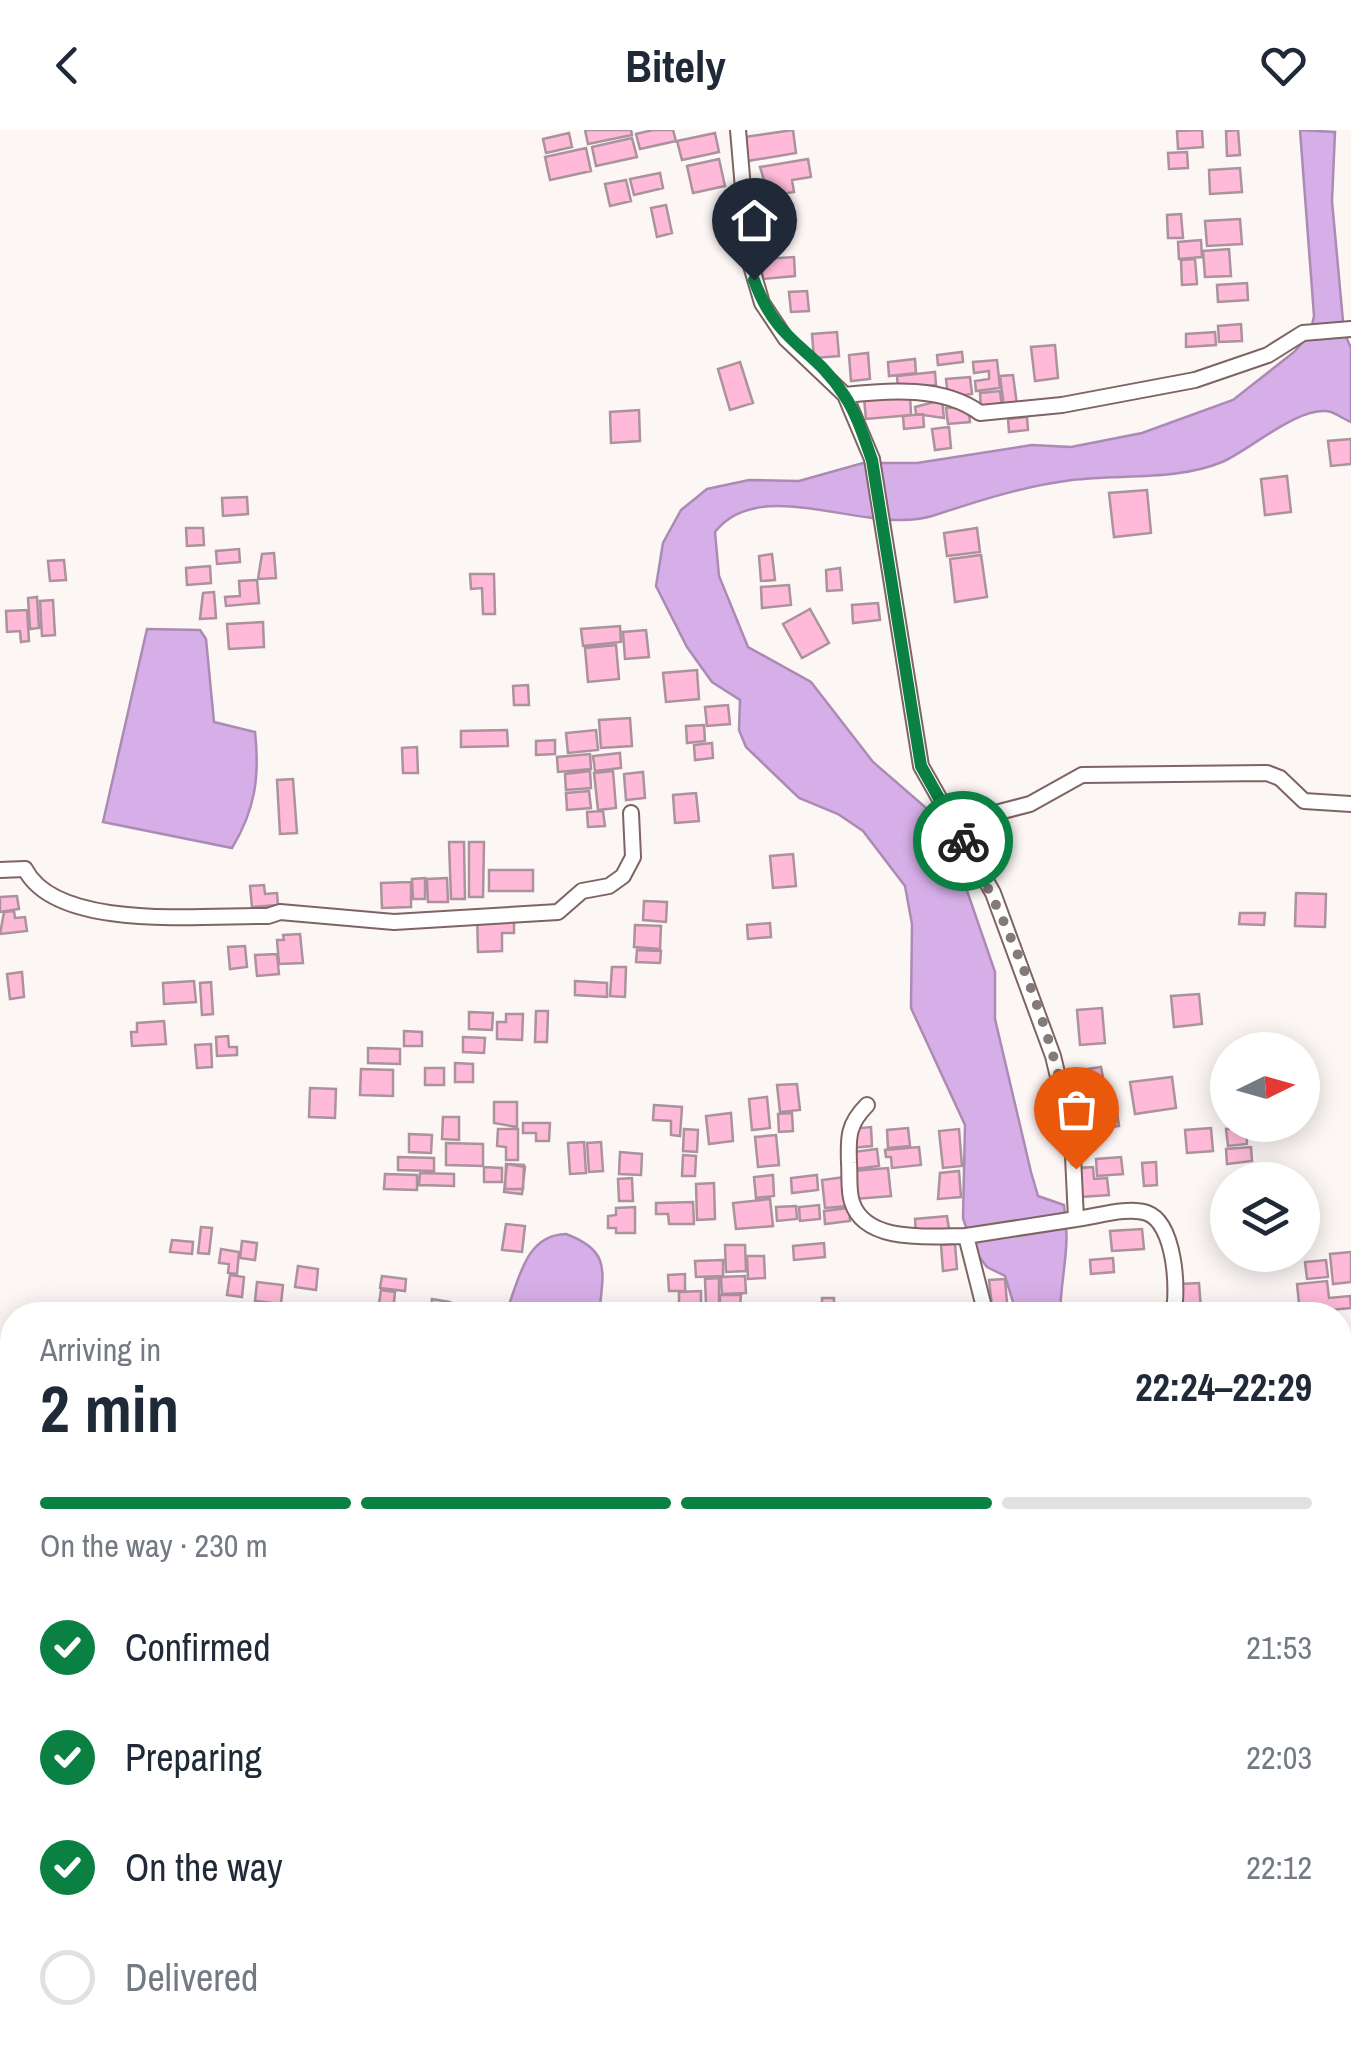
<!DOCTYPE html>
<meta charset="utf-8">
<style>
:root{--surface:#fff;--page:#f6f6f7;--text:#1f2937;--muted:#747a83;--line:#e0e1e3;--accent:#0b8043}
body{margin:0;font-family:"Archivo Narrow",sans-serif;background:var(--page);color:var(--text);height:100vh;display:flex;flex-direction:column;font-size:38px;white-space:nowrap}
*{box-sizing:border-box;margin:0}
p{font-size:32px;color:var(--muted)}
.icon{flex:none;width:55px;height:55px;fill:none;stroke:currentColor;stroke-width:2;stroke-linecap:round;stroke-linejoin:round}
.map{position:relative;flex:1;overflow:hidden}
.panel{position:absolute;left:0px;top:1172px;width:1352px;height:752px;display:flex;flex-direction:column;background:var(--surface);border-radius:40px 40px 0 0;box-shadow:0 5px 25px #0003}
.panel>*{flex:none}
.needle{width:65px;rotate:85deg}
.buttons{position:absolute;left:1210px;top:902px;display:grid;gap:20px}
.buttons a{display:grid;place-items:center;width:110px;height:110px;border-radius:50%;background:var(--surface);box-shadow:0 5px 25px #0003;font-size:50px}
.pin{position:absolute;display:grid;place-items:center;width:85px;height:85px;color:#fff;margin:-102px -42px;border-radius:50% 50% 50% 0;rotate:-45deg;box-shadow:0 0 10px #0007}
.pin .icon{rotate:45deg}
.courier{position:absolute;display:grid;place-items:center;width:100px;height:100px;margin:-50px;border:8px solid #0b8043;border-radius:50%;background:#fff;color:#222;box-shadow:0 2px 12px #0007}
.headline em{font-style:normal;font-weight:700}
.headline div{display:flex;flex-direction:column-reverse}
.headline{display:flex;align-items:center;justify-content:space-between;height:170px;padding:0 40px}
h1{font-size:65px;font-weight:700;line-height:75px}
.bar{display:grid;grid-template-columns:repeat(4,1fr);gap:15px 10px;align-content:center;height:120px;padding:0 40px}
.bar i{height:12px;border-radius:8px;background:var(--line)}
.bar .current{background:var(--accent)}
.bar p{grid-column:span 4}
ol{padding:0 40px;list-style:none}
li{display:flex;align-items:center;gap:30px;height:110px}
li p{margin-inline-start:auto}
li .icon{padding:10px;border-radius:50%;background:var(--accent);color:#fff;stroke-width:4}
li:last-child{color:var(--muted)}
li i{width:55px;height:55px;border:5px solid var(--line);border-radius:50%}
header{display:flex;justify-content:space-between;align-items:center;height:130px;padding:0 40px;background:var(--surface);font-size:45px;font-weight:700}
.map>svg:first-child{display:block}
.water{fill:#d7afe8;stroke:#ab8bb3;stroke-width:2.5}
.building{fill:#ffbad9;stroke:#ab929c;stroke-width:2.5}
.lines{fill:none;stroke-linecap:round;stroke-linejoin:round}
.minor-casing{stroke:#7e6462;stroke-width:18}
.minor{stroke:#fff;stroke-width:14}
.done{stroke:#847a7a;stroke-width:10;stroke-dasharray:0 18}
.route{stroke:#0b8043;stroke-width:12}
</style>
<header><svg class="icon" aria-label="back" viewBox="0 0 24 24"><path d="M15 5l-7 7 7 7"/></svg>Bitely<svg class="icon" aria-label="heart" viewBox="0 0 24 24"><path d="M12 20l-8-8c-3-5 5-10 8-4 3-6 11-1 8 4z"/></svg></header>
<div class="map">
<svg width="1351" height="1924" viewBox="0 0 1351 1924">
<rect width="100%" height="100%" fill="#fcf6f5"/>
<path class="water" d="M1300,0L1335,2L1332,71L1344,202L1351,218V292C1345,290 1337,284 1331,282C1300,274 1249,321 1222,332C1177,351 1120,344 1072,350C1024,356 978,371 932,386C868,406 761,343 715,402L719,446L748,517L811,552L873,632L932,683L953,720L995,842V889L1031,1042L1038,1066L1064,1075C1071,1120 1061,1142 1060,1185H1017L1005,1146L987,1137L973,1119L963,1088L965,995L911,878L912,794L905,756L863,701L838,684L799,668L746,617L739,600L740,570L712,552L687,517L656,456L663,413L681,380L707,359L749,350L799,351L863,333H917L1032,315L1071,317L1142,303L1233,270L1294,222L1310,204L1314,186Z
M147,499L200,500L206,509L214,592L255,602C260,647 255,680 232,718L103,692Z
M566,1104C612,1121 603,1142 599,1185H505C519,1152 524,1105 566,1104Z"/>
<path class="building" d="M585,0H631L632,5L588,14Z
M653,0H673L676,11L640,19L636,4Z
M793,0L796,23L748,31L744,7Z
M1202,0L1203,17L1178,19L1177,1Z
M1238,0L1240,25L1227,26L1226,1Z
M569,3L572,17L546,23L543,9Z
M715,3L719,22L682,30L677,11Z
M632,8L637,27L596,36L592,17Z
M586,18L591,41L550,50L545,27Z
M1187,22L1188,38L1169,39L1168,23Z
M719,29L725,56L693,63L687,36Z
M808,29L811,47L792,50L794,62L769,66L760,37Z
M1240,38L1242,62L1210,64L1209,40Z
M660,43L663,58L634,65L630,49Z
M626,50L631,71L610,76L605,54Z
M666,75L672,103L657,107L651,78Z
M1181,84L1183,108H1168L1167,85Z
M1240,89L1242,114L1207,116L1205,91Z
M1201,110L1202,127L1179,129L1178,112Z
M1229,119L1231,146L1205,147L1203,121Z
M794,127L795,146L763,149L761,129Z
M1195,129L1197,154L1182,155L1181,130Z
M1247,153L1248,170L1218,172L1217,155Z
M807,161L809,181L791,182L789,162Z
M1241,194L1242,211L1219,212L1218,196Z
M837,202L839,226L814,228L812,204Z
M1215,202L1216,215L1186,217V204Z
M1055,215L1058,248L1035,251L1031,217Z
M962,222L963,232L938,235L937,225Z
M868,223L870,249L851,251L849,225Z
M915,229L916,243L889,246L888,232Z
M997,230L1000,258L976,261L975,251L989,249V241L974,243L973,232Z
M740,232L753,273L730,280L718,239Z
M935,242L936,255L898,259L897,246Z
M1013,245L1017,275L1004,277L1000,246Z
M970,247L972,264L948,267L946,249Z
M1000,261L1002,278L981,280L980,263Z
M910,264L911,285L866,289L864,268Z
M942,270L944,288L916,284L915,277Z
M968,276L970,292L948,294L946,278Z
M639,280L640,311L611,313L610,282Z
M923,284L924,297L904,299L903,286Z
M1027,287L1028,300L1009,302L1008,289Z
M949,297L951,318L935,320L932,299Z
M1351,309V334L1331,336L1328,311Z
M1287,346L1291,382L1265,385L1261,349Z
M1147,360L1151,403L1114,407L1109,363Z
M247,367L248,384L223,386L222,368Z
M186,398H203L204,415L187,416Z
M977,398L980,422L947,426L944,403Z
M239,419L240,432L217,434L216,421Z
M274,423L276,448L258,449L262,424Z
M772,424L775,450L761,451L759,426Z
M981,425L987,467L955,472L950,429Z
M64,430L66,450L50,451L48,431Z
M210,436L211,453L187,455L186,438Z
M840,438L842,460L827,461L826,440Z
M470,444H494L495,484H483L482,458L471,459Z
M257,450L259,473L226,476L225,467L240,466L239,451Z
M789,455L791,475L762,478L761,457Z
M214,462L216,488L200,489L203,463Z
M37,467L39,498L30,499L28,468Z
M53,470L55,505L42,506L40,471Z
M878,473L880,490L853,493L852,475Z
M810,479L829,513L802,528L783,494Z
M27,480L29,511L21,512L20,501L7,502L6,481Z
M263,492L264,517L229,519L227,494Z
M620,496L621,512L583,516L581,499Z
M646,500L649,527L625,529L623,502Z
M616,515L619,549L588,552L585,518Z
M697,540L699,569L666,572L663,543Z
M528,555L529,575H514L513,556Z
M728,575L730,594L707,596L705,577Z
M630,588L632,616L601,618L599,590Z
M704,595L705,611L687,613L686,596Z
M507,600L508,616L461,617V601Z
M596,600L598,620L568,623L566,603Z
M555,610V624L536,625V611Z
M712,613L713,628L695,630L694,615Z
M417,617L418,643H403L402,618Z
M620,623L621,638L595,641L593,626Z
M590,624L591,639L558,642L557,627Z
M590,641L591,658L566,660L565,644Z
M613,641L616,678L598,680L594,643Z
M643,642L645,668L626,670L624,644Z
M293,649L297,703L280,704L277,650Z
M589,661L591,678L567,680L566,663Z
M696,663L699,691L675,693L673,665Z
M603,681L605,696L588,697L587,682Z
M449,712H464L465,769H451Z
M469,712H484L483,767H469Z
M793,724L796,756L773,758L770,726Z
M489,740H533V761H489Z
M425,748V769H413L412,749Z
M447,748L448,772H428L427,749Z
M411,752V777L382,778L381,753Z
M264,755L265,764L277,763L278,775L252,777L250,756Z
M1296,763L1326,764L1325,797L1295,796Z
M17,766L19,779L0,782V767Z
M644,771L667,772L666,792L643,790Z
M14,781L15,788L25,787L27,801L0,804L4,782Z
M514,782V803H502V821L478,822L477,783Z
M1240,783H1265L1264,795L1239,794Z
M770,793L771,807L748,809L747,795Z
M635,795L661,796L660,819L634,817Z
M300,804L303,833L279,834L277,810H284L283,805Z
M245,816L247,837L230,839L228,817Z
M637,820L661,821L660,833L636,832Z
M277,824L279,844L257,846L255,825Z
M612,837H626L625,867L610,866Z
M22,842L24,867L10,869L7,844Z
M194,851L196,872L164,874L163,853Z
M575,851L607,853V867L575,865Z
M211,852L213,884L202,885L200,853Z
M1199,864L1202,894L1174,897L1171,866Z
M1102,878L1105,913L1080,915L1077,880Z
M536,881H548L547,912H535Z
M469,882L493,883L492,900L469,899Z
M506,884H523L522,910L497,909V892H506Z
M164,891L166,914L132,916L131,902H137V893Z
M404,901L422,902V916H404Z
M228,906L229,917H237V925L217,926L216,907Z
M463,907L485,908L484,923L463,922Z
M211,914L212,937L197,938L195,915Z
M368,918L400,919V934L368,933Z
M455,933L473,934V952H455Z
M1101,937L1104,953L1070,958L1067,942Z
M425,938H444V955H425Z
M361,939L393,940V966L360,965Z
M1172,947L1176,978L1135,984L1130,952Z
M797,954L800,980L780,982L777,955Z
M310,958L336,959L335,988L309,987Z
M767,967L770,998L752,1000L749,969Z
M494,972H517V997L494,993Z
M654,975L682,977L680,1006L671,1005V991L653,990Z
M1116,975L1119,996L1099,999L1098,988H1093L1094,999L1081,1001L1079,989L1087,987L1086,979Z
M731,983L733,1011L709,1014L706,986Z
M792,983L793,1001L779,1002L778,984Z
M443,987H459V1010L442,1009Z
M523,993H550L549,1011H536V1003H523Z
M871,997L872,1016L852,1018L850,999Z
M908,998L910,1016L888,1018L887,1000Z
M1211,998L1213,1021L1187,1023L1185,1000Z
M1246,998L1247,1014L1228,1016L1226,999Z
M498,999H518V1030H506V1017L497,1016Z
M684,999L698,1000L697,1022L683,1021Z
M959,999L962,1036L943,1038L939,1001Z
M409,1004L432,1005L431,1023L409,1022Z
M776,1005L779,1035L758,1037L755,1007Z
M584,1012L586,1043L570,1044L568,1013Z
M601,1012L603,1041L589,1042L587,1013Z
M446,1013L483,1014V1036L446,1035Z
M919,1017L921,1035L892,1038L891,1027H886L885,1020Z
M1251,1017L1252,1031L1227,1034L1226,1019Z
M877,1019L879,1036L854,1039L853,1022Z
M620,1022L642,1024L641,1045L619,1044Z
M683,1025L696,1026L695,1046H682Z
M398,1027L434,1028V1041L398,1040Z
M1121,1027L1123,1044L1097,1046L1096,1029Z
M1156,1032L1157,1055L1144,1056L1142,1033Z
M506,1034L524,1035L523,1059H505Z
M507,1034L525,1037L522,1064L504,1062Z
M484,1037L502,1038V1052H484Z
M1093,1037L1094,1049L1107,1048L1109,1065L1081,1067L1079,1038Z
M888,1038L891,1066L855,1069L853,1041Z
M959,1041L961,1067L938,1069L940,1043Z
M420,1043L454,1044V1056L419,1055Z
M385,1044L417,1045V1060L384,1059Z
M773,1045L774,1066L756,1068L754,1047Z
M817,1045L818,1060L792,1063L791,1048Z
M845,1047L848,1076L825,1078L822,1050Z
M632,1048L633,1071H619L618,1049Z
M714,1053L715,1089L697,1090L696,1054Z
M770,1069L773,1096L736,1099L733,1073Z
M693,1072L694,1094H669L668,1084H656V1073Z
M819,1075L820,1089L800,1091L799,1077Z
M796,1076L797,1089L777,1091L776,1077Z
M635,1077V1103H616V1098H608V1086L616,1085V1078Z
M849,1078L850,1091L825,1094L824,1081Z
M947,1086L949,1099L916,1103L915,1089Z
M506,1094L525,1096L522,1122L502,1120Z
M201,1097L212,1098L209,1124L198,1123Z
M1142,1099L1144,1119L1112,1121L1110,1101Z
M172,1110L193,1112L192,1124L170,1122Z
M242,1111L257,1113L255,1130L240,1128Z
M824,1113L825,1127L794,1130L793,1116Z
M955,1114L957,1139L943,1141L941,1115Z
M725,1115H745L746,1141L726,1142Z
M221,1119L239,1122L237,1144L228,1143L229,1134L219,1133Z
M1351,1122V1152L1333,1154L1330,1124Z
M747,1126H764L765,1148L748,1149Z
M1113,1128L1114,1142L1091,1144L1090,1130Z
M723,1130V1146L696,1147L695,1131Z
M1326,1130L1328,1147L1307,1149L1305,1132Z
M298,1136L318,1139L316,1160L295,1157Z
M685,1144V1161H669L668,1145Z
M230,1145L244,1147L242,1167L227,1165Z
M382,1146L406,1149L405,1161L380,1158Z
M745,1146L746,1163L722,1164L721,1147Z
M719,1148V1173L706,1174L705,1149Z
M1005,1149L1008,1185H993L989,1150Z
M1327,1151L1329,1168L1350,1166L1351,1178L1300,1183L1297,1154Z
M257,1152L283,1155L281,1174L255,1171Z
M1199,1153L1201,1180L1182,1181L1180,1154Z
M381,1160L395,1162L393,1182L378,1181Z
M701,1161V1175H679V1162Z
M720,1165H741L739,1185H720Z
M822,1168H834V1185H808V1175H822Z
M432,1169L450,1172L449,1185H430Z
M958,1177L959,1185H918L917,1181Z
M1351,1661V1692H1340V1662Z
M0,1852H12V1887H0Z"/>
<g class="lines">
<g class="minor-casing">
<path id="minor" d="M738,0L749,129L762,173L786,209L845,265L872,329L921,636L993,763L1053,926L1072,1005L1076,1089L966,1106L986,1185
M845,265C889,260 944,256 980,283L1062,275L1195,250L1268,225L1303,203L1351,199
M953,694L1030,674L1082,645L1267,643L1280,648L1304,671L1351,674
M0,740L25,739C57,802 206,785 268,786L280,782L394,792L558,782L582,761L609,756L623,746L633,727L631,683
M867,975C848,994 848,1007 849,1033C850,1045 848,1060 852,1072C865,1114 931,1106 966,1106
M1076,1089C1095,1087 1128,1076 1147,1083C1175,1093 1179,1161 1173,1185
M0,1295L12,1298
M1340,1869L1351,1874
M438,1912L439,1924
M0,1913L28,1914L64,1924
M199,1924L214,1912
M696,1924V1912
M846,1924L850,1912"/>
</g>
<use href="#minor" class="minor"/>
</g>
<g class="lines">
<path class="done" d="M963,711C1016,805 1065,932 1076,1039"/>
<path class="route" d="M754,150C778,216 813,216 844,265C857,284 864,308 872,330L921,636L963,711"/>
</g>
</svg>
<div class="buttons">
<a><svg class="needle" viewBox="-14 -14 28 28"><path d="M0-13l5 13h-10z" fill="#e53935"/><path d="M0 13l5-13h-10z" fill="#747a83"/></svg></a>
<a><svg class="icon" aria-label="layers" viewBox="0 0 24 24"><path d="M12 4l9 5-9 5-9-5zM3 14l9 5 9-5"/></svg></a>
</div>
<div class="pin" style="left:1076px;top:1039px;background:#ea580c"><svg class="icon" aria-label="bag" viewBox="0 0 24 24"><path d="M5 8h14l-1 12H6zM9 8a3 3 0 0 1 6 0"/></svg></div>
<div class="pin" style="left:754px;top:150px;background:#1f2937"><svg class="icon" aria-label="home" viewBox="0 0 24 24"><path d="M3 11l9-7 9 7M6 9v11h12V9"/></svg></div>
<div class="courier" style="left:963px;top:711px"><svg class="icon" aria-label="bike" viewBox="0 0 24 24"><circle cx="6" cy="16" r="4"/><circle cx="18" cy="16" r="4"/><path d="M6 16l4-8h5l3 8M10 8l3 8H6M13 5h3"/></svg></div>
<section class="panel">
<div class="headline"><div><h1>2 min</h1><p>Arriving in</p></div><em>22:24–22:29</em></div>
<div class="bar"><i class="current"></i><i class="current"></i><i class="current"></i><i></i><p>On the way · 230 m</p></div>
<ol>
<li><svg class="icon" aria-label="check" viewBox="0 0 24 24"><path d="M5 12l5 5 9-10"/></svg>Confirmed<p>21:53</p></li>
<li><svg class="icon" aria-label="check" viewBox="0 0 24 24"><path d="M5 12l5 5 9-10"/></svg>Preparing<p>22:03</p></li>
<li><svg class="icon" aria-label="check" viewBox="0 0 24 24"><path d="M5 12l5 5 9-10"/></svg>On the way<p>22:12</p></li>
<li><i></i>Delivered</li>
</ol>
</section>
</div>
